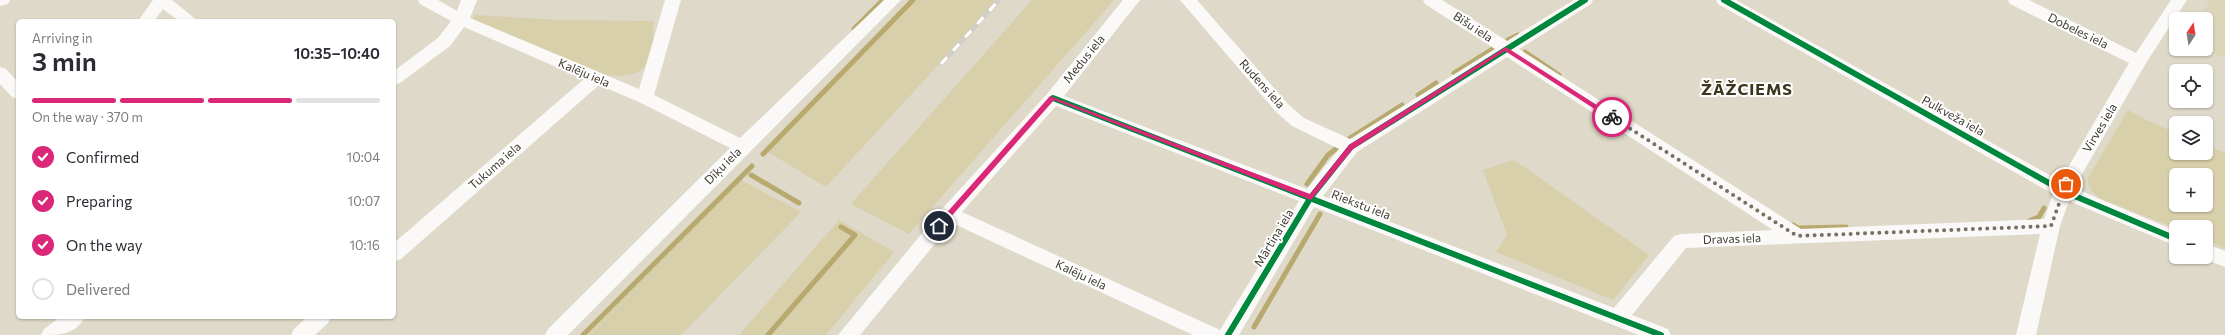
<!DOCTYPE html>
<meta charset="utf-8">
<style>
:root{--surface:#fff;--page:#f7f7f7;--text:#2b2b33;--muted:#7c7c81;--line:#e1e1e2;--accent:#db2777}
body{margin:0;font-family:Commissioner,sans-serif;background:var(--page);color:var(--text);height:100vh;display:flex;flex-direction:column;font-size:15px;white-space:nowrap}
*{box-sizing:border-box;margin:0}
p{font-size:13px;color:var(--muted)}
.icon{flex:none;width:22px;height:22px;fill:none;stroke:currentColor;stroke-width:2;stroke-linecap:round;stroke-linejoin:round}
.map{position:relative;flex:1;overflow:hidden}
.sheet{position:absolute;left:16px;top:19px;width:380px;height:300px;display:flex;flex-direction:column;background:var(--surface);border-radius:6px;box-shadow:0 1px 3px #0004}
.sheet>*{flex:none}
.needle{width:26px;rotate:12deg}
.controls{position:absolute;left:2169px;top:12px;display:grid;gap:8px}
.controls a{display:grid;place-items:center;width:44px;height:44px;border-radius:6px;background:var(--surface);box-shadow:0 1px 3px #0004;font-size:20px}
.pin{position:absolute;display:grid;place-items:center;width:34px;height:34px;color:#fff;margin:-17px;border:2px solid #fff;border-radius:50%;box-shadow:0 1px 4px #0007}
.courier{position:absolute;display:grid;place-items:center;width:40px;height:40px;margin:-20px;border:3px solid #db2777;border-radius:50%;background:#fff;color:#222;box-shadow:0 1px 5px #0007}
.headline em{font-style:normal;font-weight:600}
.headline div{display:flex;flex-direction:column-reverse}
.headline{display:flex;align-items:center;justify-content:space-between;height:68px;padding:0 16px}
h1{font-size:26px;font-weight:600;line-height:30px}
.bar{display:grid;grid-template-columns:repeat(4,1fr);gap:6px 4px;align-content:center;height:48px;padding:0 16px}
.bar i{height:5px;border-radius:3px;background:var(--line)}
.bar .current{background:var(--accent)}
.bar p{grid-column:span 4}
ol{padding:0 16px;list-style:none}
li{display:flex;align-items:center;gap:12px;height:44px}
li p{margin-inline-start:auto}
li .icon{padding:4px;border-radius:50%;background:var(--accent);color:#fff;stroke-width:4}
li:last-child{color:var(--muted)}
li i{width:22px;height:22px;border:2px solid var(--line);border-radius:50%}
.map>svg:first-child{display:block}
.built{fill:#dcd5b9}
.green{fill:#d8cfab;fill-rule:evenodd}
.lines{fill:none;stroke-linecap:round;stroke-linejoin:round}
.stream{stroke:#b8a96e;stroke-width:5}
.minor{fill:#faf9f7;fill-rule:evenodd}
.rail-casing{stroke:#d0cec9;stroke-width:4.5}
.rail{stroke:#fff;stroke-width:3;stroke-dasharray:9;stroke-linecap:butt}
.cycleway-casing{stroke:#fff;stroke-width:8}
.cycleway{stroke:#00873e;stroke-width:6}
.route{fill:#db2777}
.done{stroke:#757264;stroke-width:4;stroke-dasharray:0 7.2}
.labels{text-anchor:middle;stroke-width:4;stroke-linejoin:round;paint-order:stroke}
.street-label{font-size:12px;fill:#3d3a2e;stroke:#fff}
.district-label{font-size:16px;font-weight:bold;letter-spacing:1px;fill:#3d361d;stroke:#fff}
</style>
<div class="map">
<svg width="2225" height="335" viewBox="0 0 2225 335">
<rect width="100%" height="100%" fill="#ded9c8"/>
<path class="built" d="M2210,0H2225V58L2200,49H2206V19H2199Z"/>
<path class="green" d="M910,0H998L826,187L768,152Z
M1032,0H1114L909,234L851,204Z
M474,15L561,20L653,21C655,61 651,79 606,75L472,20Z
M2128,110L2146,120L2176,133V153H2206V145L2225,153V248L2206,240V227L2176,228L2100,199C2092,192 2088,189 2088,178ZM2176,175H2206V205H2176Z
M1514,160L1649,255L1613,300L1496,252L1507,235L1483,170Z
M741,180L801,212L681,335H588Z
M839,220L894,252L826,335H739Z"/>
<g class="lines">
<path class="stream" d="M854,29L883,0
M1508,40L1518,35
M1525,52L1559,75
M1454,73L1494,48
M1418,95L1436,83
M1347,140L1402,105
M763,154L913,0
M751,175L799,203
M1307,184L1328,155L1337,148
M2029,221L2039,217L2044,208
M1793,225L1798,228L1846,227
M1254,327L1320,214
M583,335L752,166
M768,335L855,235L841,227"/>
<path class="minor" d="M0,0H10L8,4L0,6Z
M153,0H172L198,21H179L163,9L154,21H138Z
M418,0H438L457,11L461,0H477L470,18L639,89L665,0H681L654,95L740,138L884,0H901L568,335H545L548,329L730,148L639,102L599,85L401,259L394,262V243L584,79L464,27L450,46L400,83L394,85V71L438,38L451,21L420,4Z
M1123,0H1140L1064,96L1307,189L1339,149L1292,126L1276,112L1180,0H1197L1288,104L1304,118L1350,139L1495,49L1425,4L1423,0H1442L1507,41L1574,0H1593L1591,4L1519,49L1801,229L2044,219L2053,194L1718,4L1716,0H1736L2060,181L2129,63L2010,4L2008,0H2029L2136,53L2171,0H2187L2146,63L2074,188L2176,231V246L2069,201L2060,226L2036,335H2016L2040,234L1686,248L1632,315L1668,329L1671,335H1639L1314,207L1239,335H1193L952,223L860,335H838L942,209L1047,94ZM1507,57L1773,230L1681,234L1674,236L1614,308L1323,196L1357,152ZM1056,106L1299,201L1220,330L962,212Z
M0,67L6,69L18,82V99L12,97L0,84Z
M2206,244L2225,251V267L2199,257H2206Z
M60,317H85C75,335 60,335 41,335L44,329Z
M307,317H331L328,323L315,335H291L294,329Z"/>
<g class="rail-casing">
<path id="rail" d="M941,64L999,0"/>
</g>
<use href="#rail" class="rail"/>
<g class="cycleway-casing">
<path id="cycleway" d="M1724,0L2063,191L2176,239
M1053,98L1661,335
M1228,335L1311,197L1351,147L1585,0"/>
</g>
<use href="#cycleway" class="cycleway"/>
</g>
<path class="route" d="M1506,47L1614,116V119H1610L1505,51L1353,149L1311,200L1054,100L941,228L935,226L1050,96L1310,194L1349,145Z"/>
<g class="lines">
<path class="done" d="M1612,117L1797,236L2051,226L2066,184"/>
</g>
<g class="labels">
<g class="street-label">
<text transform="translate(1473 27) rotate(33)" y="4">Bišu iela</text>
<text transform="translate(2078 31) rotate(26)" y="4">Dobeles iela</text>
<text transform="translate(1084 59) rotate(-51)" y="4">Medus iela</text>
<text transform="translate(584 73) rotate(23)" y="4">Kalēju iela</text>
<text transform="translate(1262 84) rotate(48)" y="4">Rudens iela</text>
<text transform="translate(1953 116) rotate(29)" y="4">Pulkveža iela</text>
<text transform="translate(2100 128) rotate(-59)" y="4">Virves iela</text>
<text transform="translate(495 166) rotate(-41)" y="4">Tukuma iela</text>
<text transform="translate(723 166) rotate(-45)" y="4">Dīķu iela</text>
<text transform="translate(1361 205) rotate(21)" y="4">Riekstu iela</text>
<text transform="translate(1274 238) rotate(-59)" y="4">Mārtiņa iela</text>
<text transform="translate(1732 239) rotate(-2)" y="4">Dravas iela</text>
<text transform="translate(1081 275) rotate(25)" y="4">Kalēju iela</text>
</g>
<g class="district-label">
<text x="1747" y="95">ŽĀŽCIEMS</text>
</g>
</g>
</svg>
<div class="controls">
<a><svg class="needle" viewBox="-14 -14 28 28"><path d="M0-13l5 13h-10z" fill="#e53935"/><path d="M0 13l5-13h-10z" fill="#7c7c81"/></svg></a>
<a><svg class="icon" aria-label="locate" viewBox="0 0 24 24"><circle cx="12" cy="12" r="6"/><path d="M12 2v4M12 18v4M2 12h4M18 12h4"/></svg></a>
<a><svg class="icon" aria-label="layers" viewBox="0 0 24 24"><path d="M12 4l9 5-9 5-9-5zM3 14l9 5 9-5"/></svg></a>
<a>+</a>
<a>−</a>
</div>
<div class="pin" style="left:2066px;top:184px;background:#ea580c"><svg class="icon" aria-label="bag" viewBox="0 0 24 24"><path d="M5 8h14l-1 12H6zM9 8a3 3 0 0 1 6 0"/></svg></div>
<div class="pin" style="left:939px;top:226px;background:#1f2937"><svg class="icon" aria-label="home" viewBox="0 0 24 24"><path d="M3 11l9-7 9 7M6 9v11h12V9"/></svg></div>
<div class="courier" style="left:1612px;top:117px"><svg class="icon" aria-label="bike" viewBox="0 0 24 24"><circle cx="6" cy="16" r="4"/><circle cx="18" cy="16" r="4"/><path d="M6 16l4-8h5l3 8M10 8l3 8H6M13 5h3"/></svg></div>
<section class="sheet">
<div class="headline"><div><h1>3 min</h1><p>Arriving in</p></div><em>10:35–10:40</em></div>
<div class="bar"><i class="current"></i><i class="current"></i><i class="current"></i><i></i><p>On the way · 370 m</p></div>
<ol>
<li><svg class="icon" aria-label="check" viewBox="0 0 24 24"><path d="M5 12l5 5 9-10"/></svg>Confirmed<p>10:04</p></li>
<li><svg class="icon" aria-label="check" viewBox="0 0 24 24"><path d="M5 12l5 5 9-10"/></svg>Preparing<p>10:07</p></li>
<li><svg class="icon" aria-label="check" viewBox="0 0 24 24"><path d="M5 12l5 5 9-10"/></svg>On the way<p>10:16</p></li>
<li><i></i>Delivered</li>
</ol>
</section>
</div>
